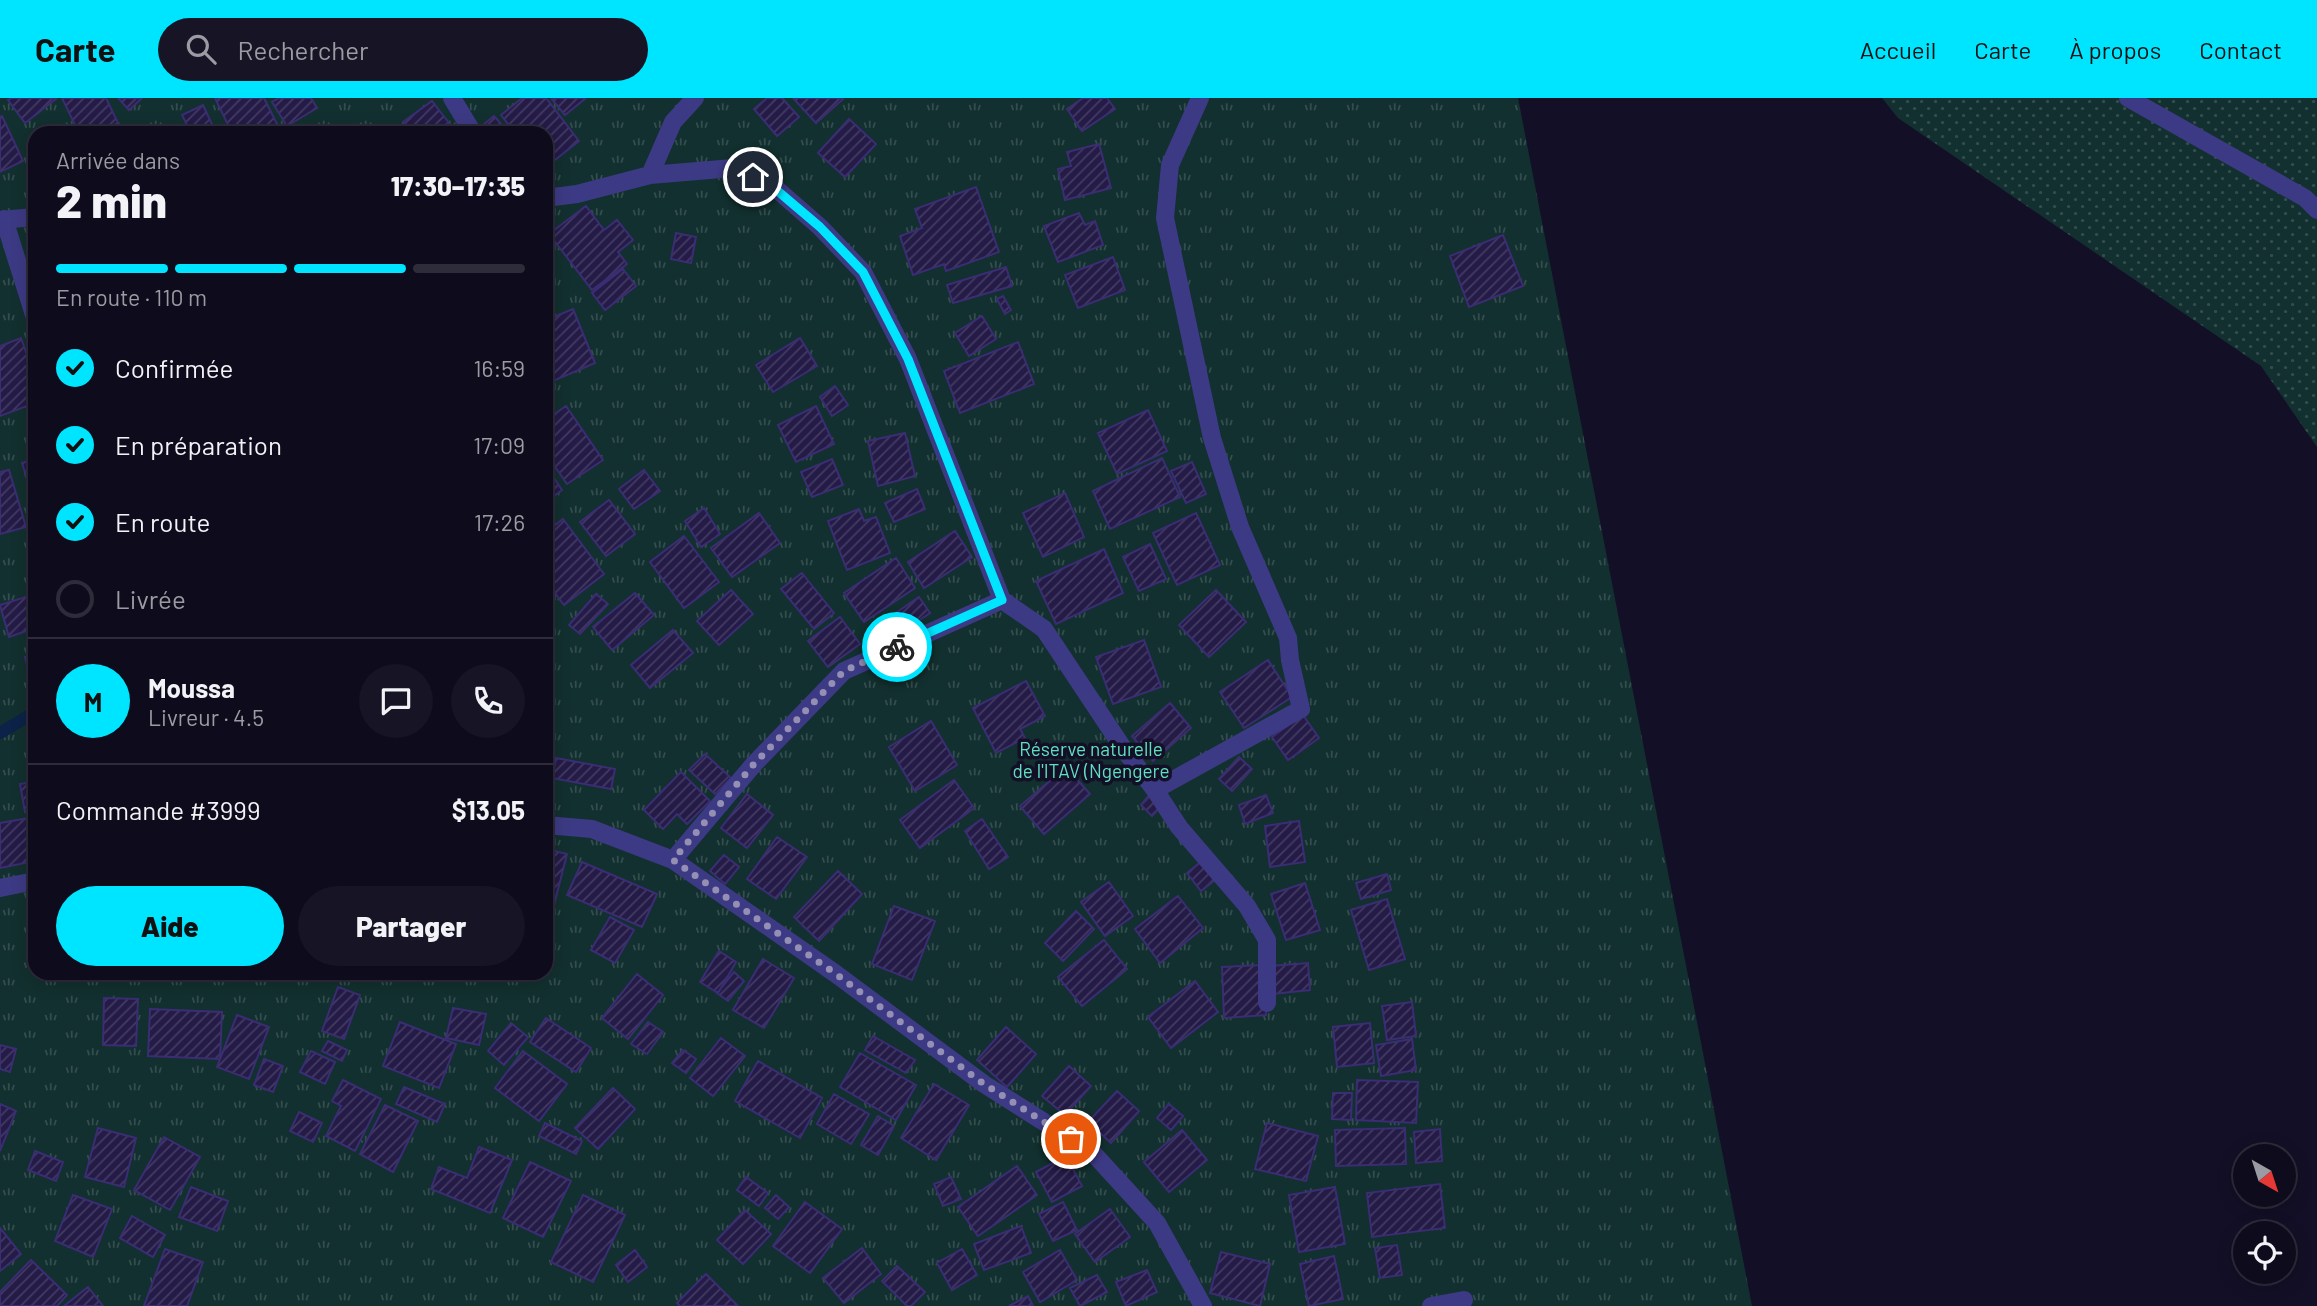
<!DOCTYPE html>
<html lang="fr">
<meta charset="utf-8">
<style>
:root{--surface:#0e0b1c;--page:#171425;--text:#f1f3f6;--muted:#9b9ba3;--line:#2e2b3b;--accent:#00e5ff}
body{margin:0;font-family:Barlow,sans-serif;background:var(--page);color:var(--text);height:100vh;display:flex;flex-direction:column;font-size:26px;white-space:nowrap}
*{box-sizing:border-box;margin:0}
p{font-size:23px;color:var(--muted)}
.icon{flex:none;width:38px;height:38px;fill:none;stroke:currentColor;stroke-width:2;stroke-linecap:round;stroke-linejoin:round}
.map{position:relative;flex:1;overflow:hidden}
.sheet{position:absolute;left:28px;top:28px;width:525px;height:854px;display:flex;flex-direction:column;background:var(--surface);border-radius:21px;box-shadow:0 4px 18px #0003,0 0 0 2px var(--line)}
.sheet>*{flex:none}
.needle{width:46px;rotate:141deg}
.fabs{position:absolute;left:2233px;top:1046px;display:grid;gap:14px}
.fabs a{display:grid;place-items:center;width:63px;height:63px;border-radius:50%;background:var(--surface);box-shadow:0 4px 18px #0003,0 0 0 2px var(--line);font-size:35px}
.pin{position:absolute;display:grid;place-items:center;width:60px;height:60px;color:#fff;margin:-30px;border:4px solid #fff;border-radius:50%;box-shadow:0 2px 7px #0007}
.courier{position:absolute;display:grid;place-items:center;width:70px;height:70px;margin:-35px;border:5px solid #00e5ff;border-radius:50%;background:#fff;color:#222;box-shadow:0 2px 9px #0007}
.overview em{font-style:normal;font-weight:800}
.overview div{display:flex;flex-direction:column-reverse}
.overview{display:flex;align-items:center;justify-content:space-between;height:119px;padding:0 28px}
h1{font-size:46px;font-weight:800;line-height:52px}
.bar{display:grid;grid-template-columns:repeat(4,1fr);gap:10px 7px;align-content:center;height:84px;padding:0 28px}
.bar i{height:9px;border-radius:5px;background:var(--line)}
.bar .current{background:var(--accent)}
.bar p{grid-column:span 4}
.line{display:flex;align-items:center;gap:18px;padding:0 28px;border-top:2px solid var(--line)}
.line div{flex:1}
.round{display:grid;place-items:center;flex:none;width:74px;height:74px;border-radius:37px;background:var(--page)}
ol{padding:0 28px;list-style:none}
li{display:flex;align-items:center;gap:21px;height:77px}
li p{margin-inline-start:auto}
li .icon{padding:7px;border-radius:50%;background:var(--accent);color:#111;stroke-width:4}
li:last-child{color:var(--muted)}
li i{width:38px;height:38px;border:4px solid var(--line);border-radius:50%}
.cta{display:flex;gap:14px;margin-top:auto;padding:14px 28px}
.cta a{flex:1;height:80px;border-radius:42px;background:var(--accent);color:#111;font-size:28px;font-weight:800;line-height:80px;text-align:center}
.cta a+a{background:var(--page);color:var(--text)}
header{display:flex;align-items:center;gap:42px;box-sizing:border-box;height:98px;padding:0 35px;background:var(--accent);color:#111}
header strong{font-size:33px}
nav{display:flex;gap:38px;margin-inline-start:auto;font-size:24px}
.search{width:490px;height:63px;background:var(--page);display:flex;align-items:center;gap:18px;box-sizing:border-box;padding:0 24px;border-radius:38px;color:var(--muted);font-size:26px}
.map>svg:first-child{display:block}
.grass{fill:url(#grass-dots)}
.park{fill:url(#park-tufts);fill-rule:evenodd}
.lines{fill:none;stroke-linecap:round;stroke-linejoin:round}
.stream{stroke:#0c2248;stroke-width:12}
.building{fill:url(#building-hatch);stroke:#3b2d73;stroke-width:2}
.minor{stroke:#3d3a85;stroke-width:18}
.done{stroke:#948fb3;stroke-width:7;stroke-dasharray:0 12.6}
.route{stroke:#00e5ff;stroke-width:9}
.labels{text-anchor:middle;stroke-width:7;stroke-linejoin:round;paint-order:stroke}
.park-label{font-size:19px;fill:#5fe0c0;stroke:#130f26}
</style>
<header>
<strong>Carte</strong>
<div class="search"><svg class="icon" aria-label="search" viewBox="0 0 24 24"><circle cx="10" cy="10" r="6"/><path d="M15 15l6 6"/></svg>Rechercher</div>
<nav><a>Accueil</a><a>Carte</a><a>À propos</a><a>Contact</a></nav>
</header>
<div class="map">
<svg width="2317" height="1208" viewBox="0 0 2317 1208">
<defs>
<pattern id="grass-dots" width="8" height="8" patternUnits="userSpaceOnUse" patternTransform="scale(1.75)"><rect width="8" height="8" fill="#12302f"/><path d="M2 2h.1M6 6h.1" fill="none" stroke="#344d4e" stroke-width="1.8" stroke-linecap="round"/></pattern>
<pattern id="park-tufts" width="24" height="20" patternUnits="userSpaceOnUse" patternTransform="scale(1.75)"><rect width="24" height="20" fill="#12302f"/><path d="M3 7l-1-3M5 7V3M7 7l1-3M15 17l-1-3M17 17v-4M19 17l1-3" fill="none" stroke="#344d4e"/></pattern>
<pattern id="building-hatch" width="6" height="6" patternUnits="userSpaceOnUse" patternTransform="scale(1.75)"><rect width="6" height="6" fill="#241b47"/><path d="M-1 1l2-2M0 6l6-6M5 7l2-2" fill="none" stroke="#433b63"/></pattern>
</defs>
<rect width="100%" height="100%" fill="#130f26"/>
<path class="grass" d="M1882,0H2317V349L2261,268L1898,20Z"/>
<path class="park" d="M0,0H1518L1752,1208H0ZM35,35H546V875H35Z"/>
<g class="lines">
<path class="stream" d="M0,635L35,614"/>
</g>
<path class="building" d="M11,0H57L25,25L8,2Z
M62,0H106L118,25L98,35H79Z
M118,0H142L129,12Z
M215,0H264L277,26L258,35H232Z
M279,0H311L317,10L287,28L272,4Z
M522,0H546L579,43L546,69V35H515L501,17Z
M551,0H586L565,17Z
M767,0H782L799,19L777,38L754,11Z
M793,0H842L843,1L816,25Z
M1083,0H1107L1115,11L1082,33L1067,11Z
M432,3L449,25L435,35H411L403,24Z
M203,7L216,35H191L182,17Z
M2,18L23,63L0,74V19Z
M494,18L509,35H479L477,32Z
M849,21L876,46L845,79L818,55Z
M165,28L167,35H145Z
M1099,46L1111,90L1065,102L1058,71L1071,68L1067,54Z
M976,89L999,154L946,173L944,166L913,177L900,138L922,130L915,111Z
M586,108L604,132L617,122L633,142L618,154L627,166L592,192L549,136Z
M1079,115L1085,127L1095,123L1103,147L1058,164L1044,128Z
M676,135L696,139L691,165L671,161Z
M1503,137L1523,188L1469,209L1450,158Z
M30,142H35V185H33Z
M1113,159L1125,192L1078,210L1065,177Z
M1006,169L1012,188L953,205L947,187Z
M623,171L636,188L605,212L592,195Z
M1003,198L1011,212L1005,216L997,201Z
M573,211L595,265L546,286V222Z
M982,218L996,241L969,258L955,235Z
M21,240L35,279V305L0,318V248Z
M800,240L817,268L773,294L756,267Z
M1018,244L1034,286L960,315L944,273Z
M835,288L848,307L832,318L820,299Z
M566,308L603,362L567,386L546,356V322Z
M816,308L834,346L796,364L778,327Z
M1148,312L1167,353L1117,376L1098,335Z
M905,335L915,378L878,388L868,343Z
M1162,360L1180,399L1110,431L1093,393Z
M35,361V406L22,365Z
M832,361L843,387L812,399L801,374Z
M1192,364L1206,396L1186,405L1171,373Z
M546,368L562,392L546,404Z
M9,372L26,429L0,436V374Z
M644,372L660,393L634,411L619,391Z
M917,391L925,411L894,424L885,405Z
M1065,395L1084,439L1043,459L1023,415Z
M609,402L635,436L606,458L580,424Z
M704,410L720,436L701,449L685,423Z
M859,411L864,423L876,419L890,455L847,472L828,423Z
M759,415L780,445L732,479L711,450Z
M1196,415L1220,467L1177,487L1153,435Z
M563,421L604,476L564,507L546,483V434Z
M955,433L972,459L924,490L908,464Z
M684,438L719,484L684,510L650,464Z
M1150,446L1166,481L1139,493L1123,459Z
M1104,451L1123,495L1056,526L1036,483Z
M896,460L915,490L864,524L844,495Z
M802,475L834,515L814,531L781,491Z
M731,492L753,516L719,547L697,523Z
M1216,492L1246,524L1209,559L1179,527Z
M635,495L654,517L612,552L593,529Z
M35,496V530L9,539L0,507Z
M596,496L608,506L580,536L569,527Z
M919,499L930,515L897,537L887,521Z
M840,519L860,546L828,569L808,543Z
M673,532L693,555L650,590L631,567Z
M1144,542L1161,589L1113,606L1096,559Z
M35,556V592H34L25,559Z
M1268,562L1292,599L1244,630L1220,594Z
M1026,583L1045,618L1020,631L1025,640L996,655L973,610Z
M1170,605L1191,630L1153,663L1132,638Z
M1303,617L1319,640L1288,662L1272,639Z
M931,623L957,667L915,693L889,649Z
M705,656L731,680L715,696L689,672Z
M1239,659L1252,671L1232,693L1219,681Z
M556,660L615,671L611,691L552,680Z
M1066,669L1090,696L1044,736L1020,708Z
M681,674L710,703L687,726L677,716L663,731L644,712Z
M954,682L974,710L920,750L900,722Z
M35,684V712L25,714L20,686Z
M747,696L773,717L747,750L721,730Z
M1150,696L1162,707L1152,718L1141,707Z
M1266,697L1273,715L1245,726L1239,707Z
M29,720L35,763L0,770V725Z
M982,721L1008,759L989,771L965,733Z
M1299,723L1305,764L1270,769L1265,728Z
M777,739L807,759L776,801L747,781Z
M546,751L567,756L551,819L546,818Z
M724,757L739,769L725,786L710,773Z
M582,764L657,796L642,829L567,797Z
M1201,764L1215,782L1201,793L1187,775Z
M838,773L862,796L819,843L794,819Z
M1387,776L1391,792L1361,801L1356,785Z
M1109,784L1133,818L1105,838L1081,804Z
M1305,785L1320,832L1286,842L1271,796Z
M1178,798L1203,830L1160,865L1135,831Z
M1387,801L1405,861L1369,872L1351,812Z
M894,808L935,823L912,882L872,866Z
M1076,813L1094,831L1063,863L1045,845Z
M610,819L634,832L615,865L591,852Z
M1104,842L1127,871L1082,908L1058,879Z
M719,853L736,864L718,895L700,884Z
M763,861L794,880L764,930L733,912Z
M1308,865L1310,892L1273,896L1271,868Z
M1263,867L1266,917L1224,920L1222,869Z
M734,874L744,883L728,903L717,895Z
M637,876L663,897L628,941L602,920Z
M1195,883L1218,914L1171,950L1148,919Z
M338,889L360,897L344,941L322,933Z
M104,900L138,901L136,948L103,947Z
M1412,904L1416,938L1387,942L1382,908Z
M453,910L486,916L479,947L446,940Z
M150,911L222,914L220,961L148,958Z
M237,917L269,929L249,981L217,969Z
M546,920L591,950L576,974L530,944Z
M400,924L456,946L439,990L383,968Z
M648,924L663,934L647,956L631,946Z
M511,925L528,939L504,967L488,953Z
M1370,925L1374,965L1337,969L1333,929Z
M1006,929L1036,956L1007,989L977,962Z
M873,938L915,962L906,975L865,952Z
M721,940L745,958L713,998L690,980Z
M1412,941L1416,972L1381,978L1376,947Z
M328,943L347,952L342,963L322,953Z
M0,947L16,951L10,974L0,971Z
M683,952L696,961L686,975L672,965Z
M311,953L335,964L325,986L300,974Z
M523,953L567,986L539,1023L495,990Z
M860,955L916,987L896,1022L840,989Z
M264,961L283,968L273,994L254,987Z
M758,963L822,1000L800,1040L735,1003Z
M1069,968L1091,988L1065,1017L1042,998Z
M343,982L381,1001L355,1053L326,1038L341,1008L332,1003Z
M1357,982L1418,984L1416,1025L1356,1022Z
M934,986L969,1007L936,1062L901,1040Z
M404,989L445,1006L437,1024L396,1006Z
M613,990L635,1011L598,1051L575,1030Z
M1117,993L1139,1013L1111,1045L1088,1024Z
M1333,995H1352L1351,1022L1332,1021Z
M834,996L869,1016L851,1046L817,1026Z
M0,1006L16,1013L0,1053Z
M1169,1006L1183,1018L1171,1032L1157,1020Z
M385,1007L418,1023L393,1074L360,1056Z
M299,1014L322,1025L313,1044L290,1033Z
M878,1018L894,1028L878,1057L861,1047Z
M545,1025L582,1043L576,1056L539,1038Z
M1267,1025L1318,1038L1306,1083L1255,1071Z
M98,1030L136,1040L124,1089L85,1079Z
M1405,1030L1406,1066L1336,1068L1335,1032Z
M1440,1031L1442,1063L1416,1065L1414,1034Z
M1182,1032L1207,1062L1169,1094L1144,1064Z
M164,1039L200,1059L170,1112L134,1092Z
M479,1049L512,1062L490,1115L431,1091L439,1069L467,1080Z
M35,1053L63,1064L56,1083L28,1072Z
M1066,1058L1082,1088L1052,1104L1036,1074Z
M530,1064L571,1083L543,1139L503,1120Z
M1017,1068L1037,1097L978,1138L958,1109Z
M746,1079L768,1095L759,1108L737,1092Z
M951,1079L961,1101L943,1108L934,1086Z
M1440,1086L1445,1130L1372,1139L1367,1095Z
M191,1089L228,1103L217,1133L179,1119Z
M1335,1089L1345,1146L1299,1154L1289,1097Z
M73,1097L112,1111L93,1159L55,1143Z
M583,1097L625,1117L593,1184L551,1164Z
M776,1097L789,1109L778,1121L765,1110Z
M805,1104L842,1131L810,1175L773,1148Z
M1063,1104L1077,1132L1053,1143L1039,1116Z
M1110,1111L1130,1139L1095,1164L1075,1136Z
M745,1112L771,1136L743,1166L717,1142Z
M132,1118L165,1137L153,1159L120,1140Z
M1021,1128L1031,1155L984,1172L974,1146Z
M0,1130L21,1156L0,1173Z
M1397,1147L1402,1177L1380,1180L1375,1150Z
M862,1150L881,1176L844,1205L823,1180Z
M165,1151L203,1164L187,1208H144Z
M962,1151L977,1177L952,1192L937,1165Z
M635,1152L647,1169L628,1184L616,1167Z
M1060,1152L1077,1182L1040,1204L1023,1174Z
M1221,1154L1270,1166L1260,1208L1210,1195Z
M1334,1158L1343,1201L1309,1208L1300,1166Z
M31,1162L67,1197L57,1208H0V1194Z
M897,1168L925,1194L911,1208H907L882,1183Z
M1147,1172L1157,1194L1126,1208L1116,1184Z
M706,1176L738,1208H680L677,1205Z
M1097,1177L1107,1194L1080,1208L1070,1190Z
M88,1189L103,1208H64Z
M1028,1198L1033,1208H1009Z"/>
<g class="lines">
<path class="minor" d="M452,0L473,35
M2128,0L2305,100L2317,112
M650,77L673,24L695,0
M546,100L577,96L650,77L733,70L773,88L820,129L863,174L908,261L1002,502L1044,531L1125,653L1155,692L1179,729L1247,808L1267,842V905
M4,121L35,220
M0,122L35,119
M1155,692L1301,611L1290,562L1288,540L1240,429L1212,340L1165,120L1170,67L1200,0
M546,727L592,731L673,762L836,876L984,986L1093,1055L1157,1125L1203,1208
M673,762L754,666L844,573L1002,502
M0,790L35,783
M1431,1208L1464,1202"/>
</g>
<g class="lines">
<path class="done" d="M897,549L844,573L754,666L673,762L836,876L984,986L1071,1041"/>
<path class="route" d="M753,79L773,89L820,129L863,174L908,261L1002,502L897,549"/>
</g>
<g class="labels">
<g class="park-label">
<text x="1091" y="658">Réserve naturelle<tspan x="1091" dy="22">de l'ITAV (Ngengere</tspan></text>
</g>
</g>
</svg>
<div class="fabs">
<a><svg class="needle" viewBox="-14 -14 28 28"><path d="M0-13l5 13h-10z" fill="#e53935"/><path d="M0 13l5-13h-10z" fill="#9b9ba3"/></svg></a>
<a><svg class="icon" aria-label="locate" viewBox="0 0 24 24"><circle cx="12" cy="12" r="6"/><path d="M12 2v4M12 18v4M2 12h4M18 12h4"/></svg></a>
</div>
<div class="pin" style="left:1071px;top:1041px;background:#ea580c"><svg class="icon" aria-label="bag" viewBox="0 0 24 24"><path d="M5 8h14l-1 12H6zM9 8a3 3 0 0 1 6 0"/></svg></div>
<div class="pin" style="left:753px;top:79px;background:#1f2937"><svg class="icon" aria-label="home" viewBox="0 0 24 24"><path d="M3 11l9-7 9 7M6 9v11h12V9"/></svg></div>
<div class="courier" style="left:897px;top:549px"><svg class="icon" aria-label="bike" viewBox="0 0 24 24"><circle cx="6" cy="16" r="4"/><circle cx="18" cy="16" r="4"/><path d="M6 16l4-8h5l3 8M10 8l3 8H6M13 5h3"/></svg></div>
<section class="sheet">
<div class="overview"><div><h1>2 min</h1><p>Arrivée dans</p></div><em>17:30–17:35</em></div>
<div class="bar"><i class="current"></i><i class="current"></i><i class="current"></i><i></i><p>En route · 110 m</p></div>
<ol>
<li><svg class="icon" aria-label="check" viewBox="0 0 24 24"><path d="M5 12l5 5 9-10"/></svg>Confirmée<p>16:59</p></li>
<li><svg class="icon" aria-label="check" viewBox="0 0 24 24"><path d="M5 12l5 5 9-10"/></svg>En préparation<p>17:09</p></li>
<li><svg class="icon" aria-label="check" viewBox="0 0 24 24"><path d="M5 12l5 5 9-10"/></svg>En route<p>17:26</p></li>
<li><i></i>Livrée</li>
</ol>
<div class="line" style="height:126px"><b class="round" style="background:var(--accent);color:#111">M</b><div><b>Moussa</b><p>Livreur · 4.5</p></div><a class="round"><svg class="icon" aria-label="chat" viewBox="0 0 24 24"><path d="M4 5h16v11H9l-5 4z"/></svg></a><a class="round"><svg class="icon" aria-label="phone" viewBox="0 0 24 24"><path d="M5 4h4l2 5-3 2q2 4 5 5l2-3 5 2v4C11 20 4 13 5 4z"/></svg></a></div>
<div class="line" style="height:91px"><div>Commande #3999</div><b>$13.05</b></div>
<div class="cta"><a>Aide</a><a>Partager</a></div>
</section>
</div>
